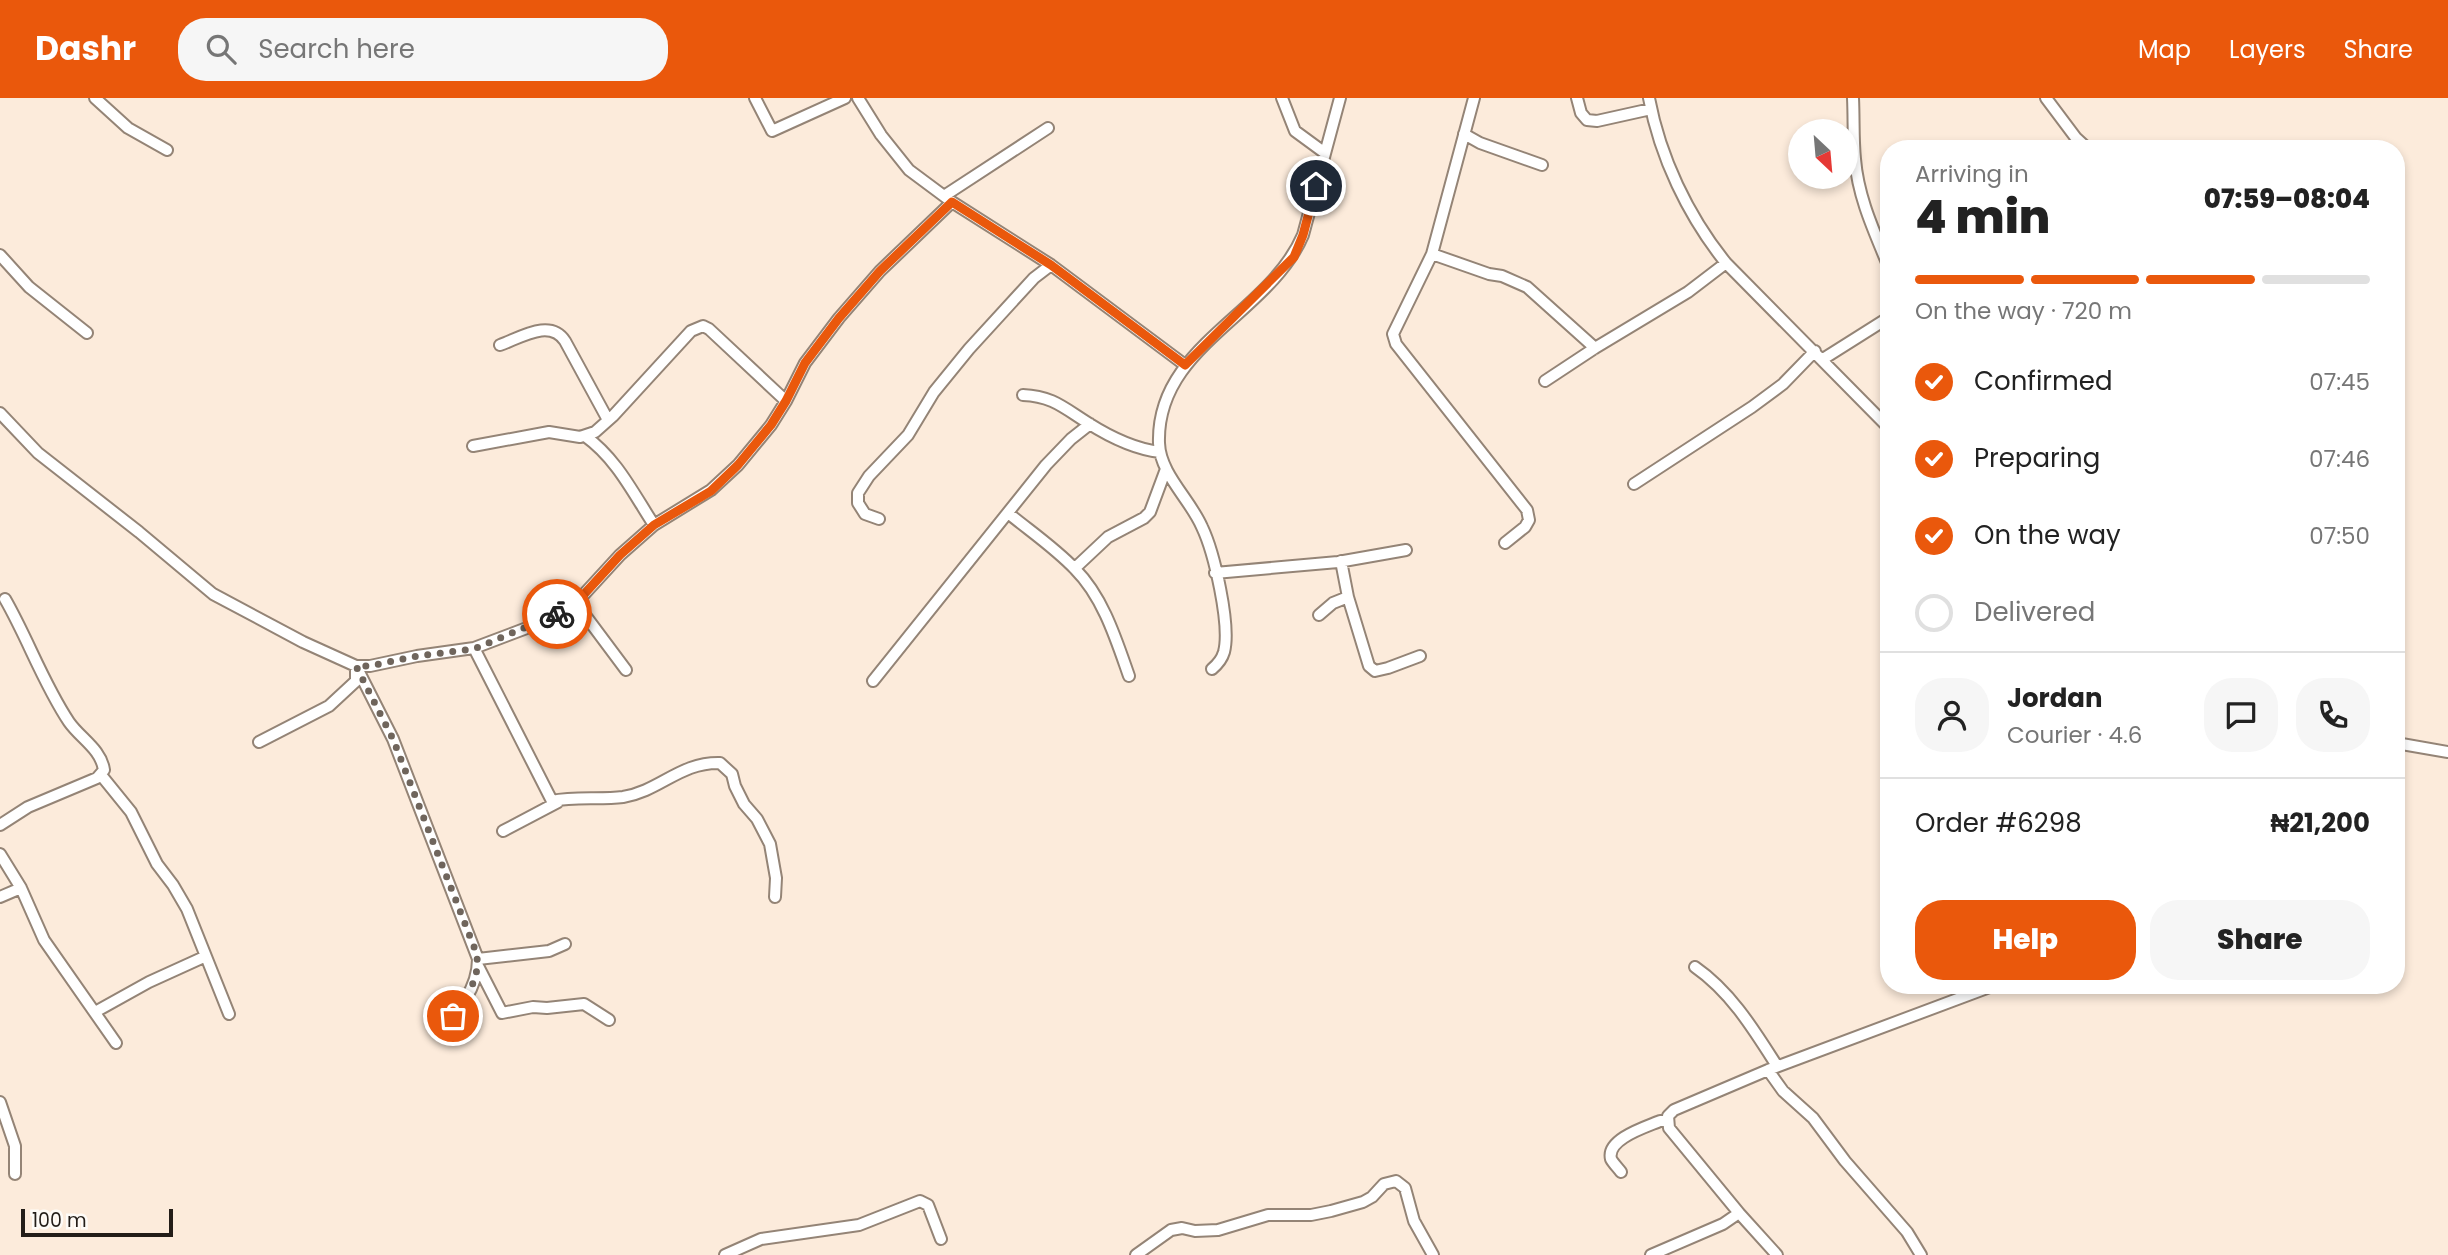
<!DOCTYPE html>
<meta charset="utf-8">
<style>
:root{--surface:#fff;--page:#f6f6f6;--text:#222;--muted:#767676;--line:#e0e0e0;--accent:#ea580c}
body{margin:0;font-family:Poppins,sans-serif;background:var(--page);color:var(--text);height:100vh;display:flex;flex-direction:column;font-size:26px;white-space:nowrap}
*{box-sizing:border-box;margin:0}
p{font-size:23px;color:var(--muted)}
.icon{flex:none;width:38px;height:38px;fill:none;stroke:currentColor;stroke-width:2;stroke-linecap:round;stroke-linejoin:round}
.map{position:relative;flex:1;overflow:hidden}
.panel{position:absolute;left:1880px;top:42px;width:525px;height:854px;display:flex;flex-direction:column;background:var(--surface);border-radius:28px;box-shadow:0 4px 10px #0003}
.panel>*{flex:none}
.needle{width:46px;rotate:154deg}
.buttons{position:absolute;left:1788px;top:21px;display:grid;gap:14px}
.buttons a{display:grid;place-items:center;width:70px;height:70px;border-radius:50%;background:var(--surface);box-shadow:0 4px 10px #0003;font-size:35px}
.scale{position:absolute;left:21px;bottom:18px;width:152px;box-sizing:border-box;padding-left:7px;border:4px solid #231d18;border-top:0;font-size:19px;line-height:24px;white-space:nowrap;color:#231d18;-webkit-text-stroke:5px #fefbf7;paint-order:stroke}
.pin{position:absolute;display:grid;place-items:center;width:60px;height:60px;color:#fff;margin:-30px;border:4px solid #fff;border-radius:50%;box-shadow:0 2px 7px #0007}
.courier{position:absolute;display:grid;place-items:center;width:70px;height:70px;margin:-35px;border:5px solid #ea580c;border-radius:50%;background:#fff;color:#222;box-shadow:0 2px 9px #0007}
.headline em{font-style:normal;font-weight:800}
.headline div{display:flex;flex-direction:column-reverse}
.headline{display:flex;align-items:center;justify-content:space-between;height:119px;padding:0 35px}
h1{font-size:46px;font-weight:800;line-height:52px}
.bar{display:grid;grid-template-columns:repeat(4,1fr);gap:10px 7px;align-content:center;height:84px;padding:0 35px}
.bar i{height:9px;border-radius:5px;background:var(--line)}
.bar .current{background:var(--accent)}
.bar p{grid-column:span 4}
.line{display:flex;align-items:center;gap:18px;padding:0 35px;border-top:2px solid var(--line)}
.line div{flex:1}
.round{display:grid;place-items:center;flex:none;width:74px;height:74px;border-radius:28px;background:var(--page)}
ol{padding:0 35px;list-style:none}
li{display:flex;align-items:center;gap:21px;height:77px}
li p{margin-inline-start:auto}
li .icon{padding:7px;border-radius:50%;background:var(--accent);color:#fff;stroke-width:4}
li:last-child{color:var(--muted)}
li i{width:38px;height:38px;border:4px solid var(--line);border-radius:50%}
.action{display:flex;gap:14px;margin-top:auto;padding:14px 35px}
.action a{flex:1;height:80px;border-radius:28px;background:var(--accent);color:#fff;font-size:28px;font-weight:800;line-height:80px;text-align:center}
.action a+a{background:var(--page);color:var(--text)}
header{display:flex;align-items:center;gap:42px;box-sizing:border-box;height:98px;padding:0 35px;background:var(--accent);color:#fff}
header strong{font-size:33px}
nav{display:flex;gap:38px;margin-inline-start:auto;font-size:24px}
.search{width:490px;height:63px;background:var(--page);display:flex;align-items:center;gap:18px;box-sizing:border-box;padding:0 24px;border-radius:28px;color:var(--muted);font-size:26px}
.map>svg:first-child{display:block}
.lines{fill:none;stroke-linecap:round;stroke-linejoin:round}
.street-casing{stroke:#948476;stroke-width:14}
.street{stroke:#fff;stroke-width:10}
.done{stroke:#6f655c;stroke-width:7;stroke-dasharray:0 12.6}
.route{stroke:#ea580c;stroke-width:9}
</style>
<header>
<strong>Dashr</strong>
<div class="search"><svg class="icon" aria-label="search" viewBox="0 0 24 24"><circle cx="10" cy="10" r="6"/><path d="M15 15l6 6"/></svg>Search here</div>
<nav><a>Map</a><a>Layers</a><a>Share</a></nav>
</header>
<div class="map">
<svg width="2448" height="1157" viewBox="0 0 2448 1157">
<rect width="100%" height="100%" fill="#fcebdb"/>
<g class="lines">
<g class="street-casing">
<path id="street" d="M95,0L128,30L167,52
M755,0L772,33L845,0
M858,0L881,37L909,72L952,104L1051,167L1185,267
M1282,0L1295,33L1325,55
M1474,0L1432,156L1393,236L1396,246L1527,412L1529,422L1525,429L1505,445
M1577,0L1581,15L1587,22L1597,23L1651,11
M1649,0C1660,59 1688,118 1726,165L1888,329
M1853,0C1854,20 1853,41 1855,61C1858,99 1874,133 1888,167
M2046,0L2076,40L2088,51
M1464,36L1480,45L1542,67
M944,98L1048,30
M1432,156L1489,176L1502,178L1527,189L1595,250
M0,157L29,189L87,235
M500,247C520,240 550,220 565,243L608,322
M1823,261L1888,220
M1545,283L1595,250L1688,194L1726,165
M1023,297C1052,298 1064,310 1088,325C1110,339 1134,351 1160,354
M0,315L38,355L139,434L213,496L303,544L356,568H370L417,558L474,550L540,525L567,511L576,505L620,457L654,427L711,392L738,367L771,327L786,303L805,265L839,220L880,173L952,104
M585,338C617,361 633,395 654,427
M473,348L549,334L580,339L595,334L613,318L691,233L703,228L709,231L786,303
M1634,386L1752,309L1783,286L1815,253
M1008,415C1030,433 1055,450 1075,471C1103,499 1116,541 1129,578
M879,421L865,416L858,405V395L869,378L908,337L934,294L969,251L1034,180L1051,167
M1341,463L1348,499L1369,568L1375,573L1388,570L1420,558
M1075,470L1108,439L1144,420L1150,414L1166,371
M1215,475L1338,464L1406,452
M576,505L626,572
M1319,517L1333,505L1348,499
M474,550L552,703C575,698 600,702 623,699C660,693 680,664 720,665L732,676L735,688L744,706L757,721L770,746L776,780L775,799
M356,568L393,641L478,861C478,889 459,916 436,931
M1212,571C1218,566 1222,561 1224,554C1231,527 1214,454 1202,429C1190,401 1160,376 1159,345C1156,248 1269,217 1303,137L1340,0
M873,583L1046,367L1071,341L1090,326
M259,644L329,608L356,583V570
M2396,645L2448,654
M101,677L131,714L157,766L173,787L187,811L229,916
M0,727L28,709L97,680L104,672C101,651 80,640 69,624C43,585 28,541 5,501
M503,733L558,704
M0,756L21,790L0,799
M21,790L44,842L116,945
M478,861L549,853L565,846
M478,868L502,915L533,909L547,910L584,906L609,922
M1695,869C1731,894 1754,932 1777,968
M95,914L149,884L204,859
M1768,972L1783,993L1813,1020L1845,1063L1907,1134L1921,1157
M0,1004L15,1048V1076
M1621,1074C1618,1070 1613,1065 1611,1061C1606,1041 1646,1029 1660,1023H1668
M1739,1115L1777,1157
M725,1157L761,1141L859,1127L920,1103L928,1107L941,1141
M1136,1157L1171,1132L1182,1130L1195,1133L1218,1132L1268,1117H1311L1331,1113L1363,1104L1372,1099L1384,1086L1396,1083L1405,1090L1414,1123L1433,1157
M1651,1157L1723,1126L1739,1115L1669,1030L1668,1018L1674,1012L1768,972L1995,887"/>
</g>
<use href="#street" class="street"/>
</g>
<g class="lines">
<path class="done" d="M453,918C466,899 482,879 476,854L393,641L356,568H370L417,558L474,551L557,516"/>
<path class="route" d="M557,516L576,505L620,457L654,427L711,393L738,367L771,327L786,303L805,265L839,220L880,173L952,104L1051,167L1185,267L1294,159L1303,137L1316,88"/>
</g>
</svg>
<div class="buttons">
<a><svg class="needle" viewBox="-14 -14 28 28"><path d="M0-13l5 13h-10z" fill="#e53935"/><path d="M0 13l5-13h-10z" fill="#767676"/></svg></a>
</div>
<div class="scale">100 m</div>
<div class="pin" style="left:453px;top:918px;background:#ea580c"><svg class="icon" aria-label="bag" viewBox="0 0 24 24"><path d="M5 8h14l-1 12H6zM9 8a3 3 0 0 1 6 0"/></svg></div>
<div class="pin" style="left:1316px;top:88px;background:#1f2937"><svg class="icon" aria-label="home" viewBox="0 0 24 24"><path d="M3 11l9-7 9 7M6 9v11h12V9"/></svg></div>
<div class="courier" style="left:557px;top:516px"><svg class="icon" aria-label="bike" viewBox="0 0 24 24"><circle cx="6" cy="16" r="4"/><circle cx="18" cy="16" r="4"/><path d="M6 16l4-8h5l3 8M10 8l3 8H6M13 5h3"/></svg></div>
<section class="panel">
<div class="headline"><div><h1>4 min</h1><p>Arriving in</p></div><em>07:59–08:04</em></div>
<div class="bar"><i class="current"></i><i class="current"></i><i class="current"></i><i></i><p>On the way · 720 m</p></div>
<ol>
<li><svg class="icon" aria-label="check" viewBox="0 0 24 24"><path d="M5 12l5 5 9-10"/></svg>Confirmed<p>07:45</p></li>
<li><svg class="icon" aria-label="check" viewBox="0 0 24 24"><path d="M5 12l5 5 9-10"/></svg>Preparing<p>07:46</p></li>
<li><svg class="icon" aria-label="check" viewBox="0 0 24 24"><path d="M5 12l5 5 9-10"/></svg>On the way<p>07:50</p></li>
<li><i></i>Delivered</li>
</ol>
<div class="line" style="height:126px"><a class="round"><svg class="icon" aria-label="person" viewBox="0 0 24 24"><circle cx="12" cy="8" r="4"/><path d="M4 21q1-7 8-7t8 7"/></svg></a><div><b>Jordan</b><p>Courier · 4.6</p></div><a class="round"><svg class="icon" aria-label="chat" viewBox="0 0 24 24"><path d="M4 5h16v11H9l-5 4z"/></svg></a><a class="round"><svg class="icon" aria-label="phone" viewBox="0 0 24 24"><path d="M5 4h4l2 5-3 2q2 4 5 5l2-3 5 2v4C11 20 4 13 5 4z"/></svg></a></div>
<div class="line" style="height:91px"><div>Order #6298</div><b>₦21,200</b></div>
<div class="action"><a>Help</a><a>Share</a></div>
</section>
</div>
